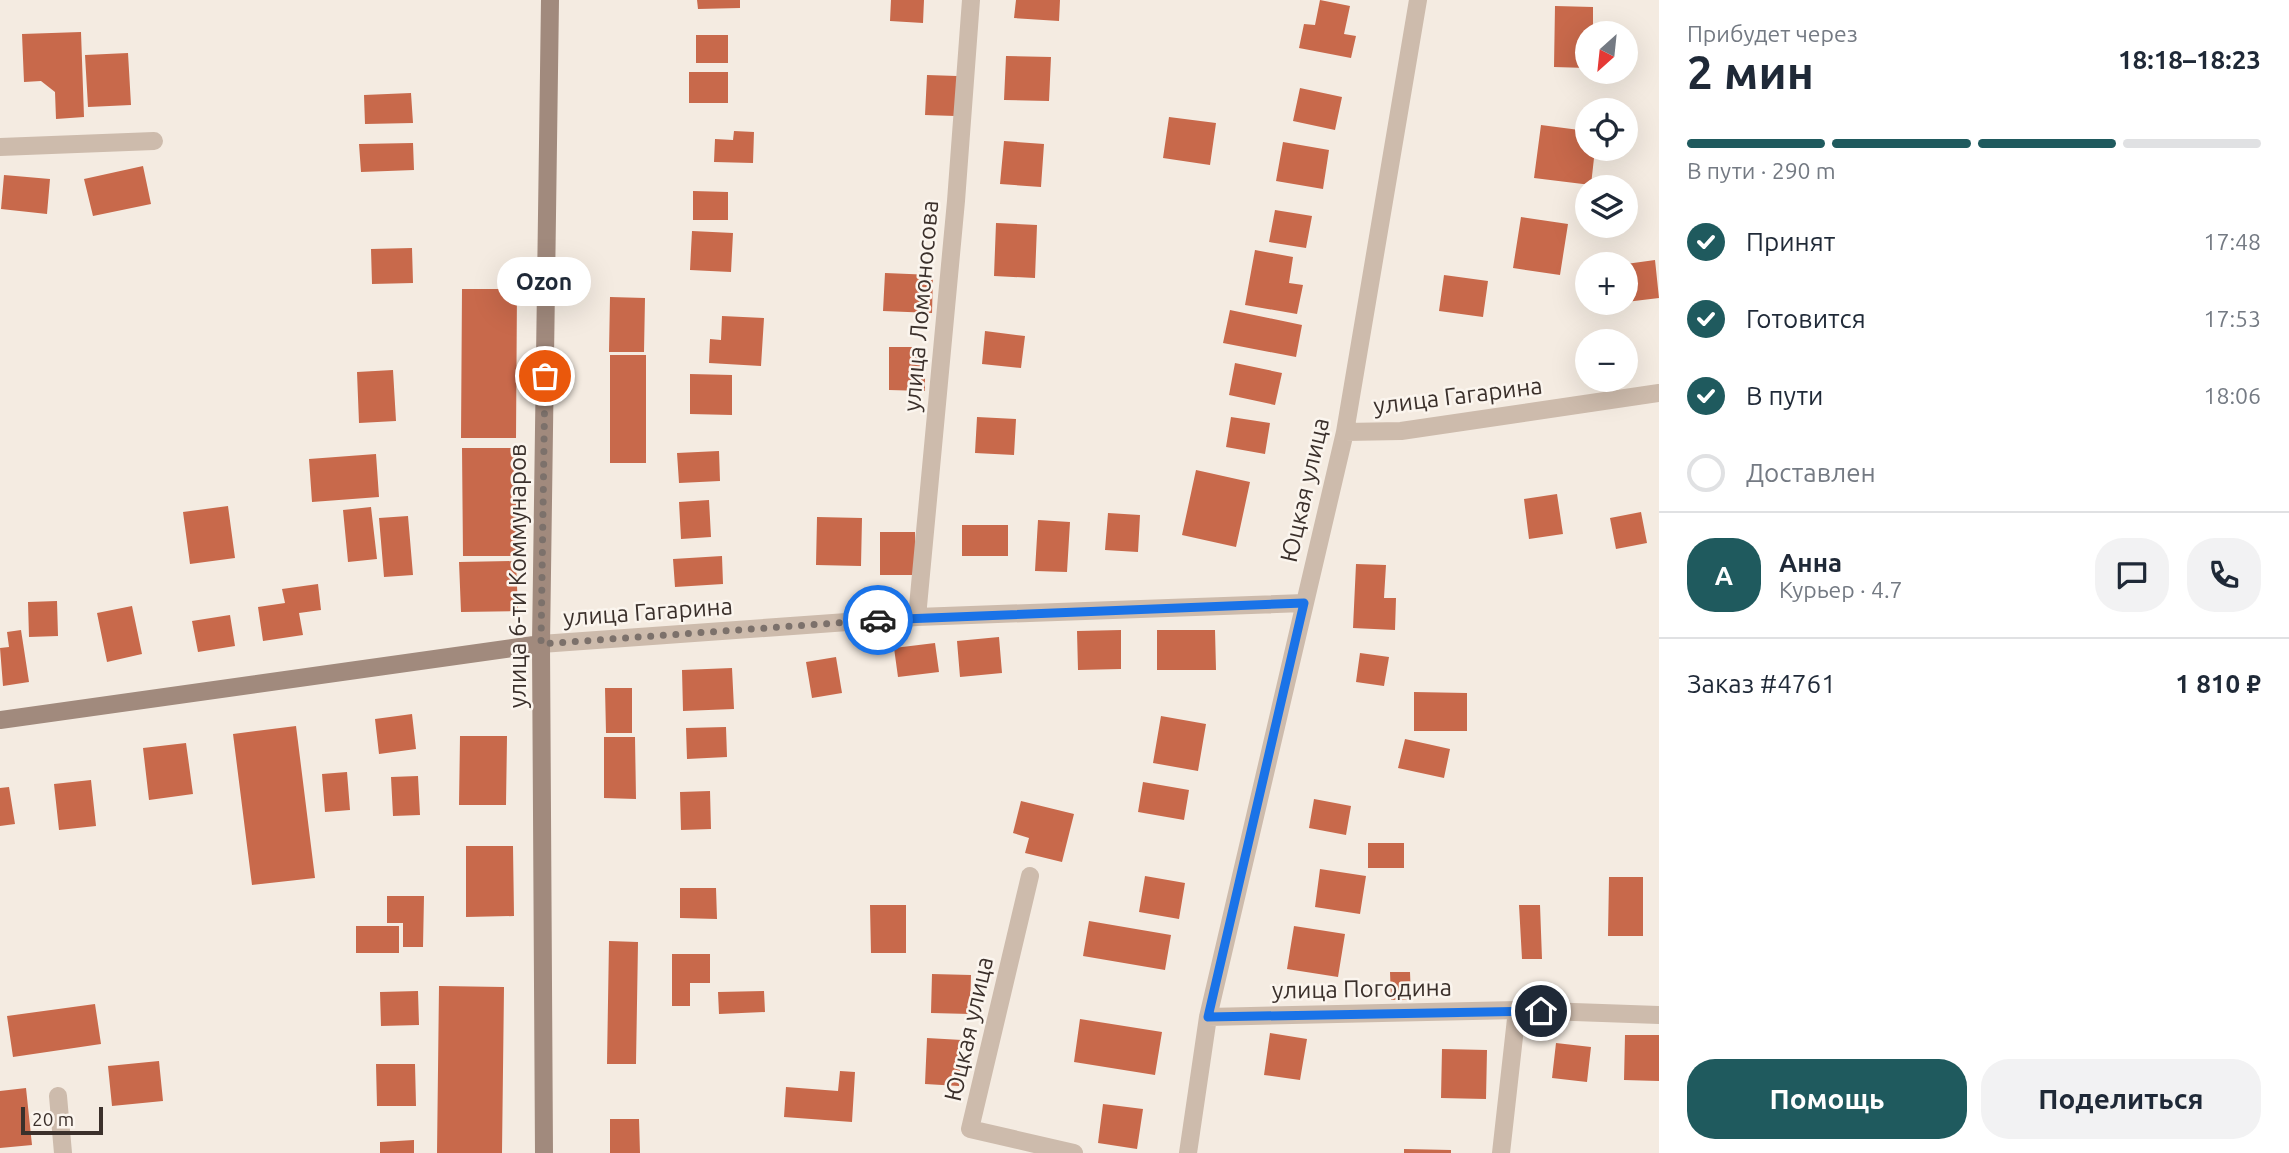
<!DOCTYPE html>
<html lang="ru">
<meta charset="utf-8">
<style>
:root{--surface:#fff;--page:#f2f2f3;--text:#1f2937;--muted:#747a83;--line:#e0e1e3;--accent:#1f5a5e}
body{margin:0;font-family:Ubuntu,sans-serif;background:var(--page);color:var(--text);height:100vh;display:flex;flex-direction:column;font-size:26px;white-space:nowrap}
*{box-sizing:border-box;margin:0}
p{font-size:23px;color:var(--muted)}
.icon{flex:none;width:38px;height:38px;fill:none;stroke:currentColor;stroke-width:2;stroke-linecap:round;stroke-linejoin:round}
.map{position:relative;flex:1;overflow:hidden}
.drawer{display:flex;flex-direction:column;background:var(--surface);width:630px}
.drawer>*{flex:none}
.needle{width:46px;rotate:207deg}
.tools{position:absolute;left:1575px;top:21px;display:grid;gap:14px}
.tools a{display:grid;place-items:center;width:63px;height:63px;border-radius:50%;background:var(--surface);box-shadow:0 7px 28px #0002;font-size:35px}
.scale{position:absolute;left:21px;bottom:18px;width:82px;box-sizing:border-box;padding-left:7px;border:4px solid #3b302b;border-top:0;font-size:19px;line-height:24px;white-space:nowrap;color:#3b302b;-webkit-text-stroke:5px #fbf5ee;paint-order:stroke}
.pin{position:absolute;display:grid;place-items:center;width:60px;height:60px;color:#fff;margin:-30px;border:4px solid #fff;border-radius:50%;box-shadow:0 2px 7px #0007}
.courier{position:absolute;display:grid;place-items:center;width:70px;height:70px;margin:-35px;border:5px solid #1a73e8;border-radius:50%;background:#fff;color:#222;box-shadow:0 2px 9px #0007}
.bubble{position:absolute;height:49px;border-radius:24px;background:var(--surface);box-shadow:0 7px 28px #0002;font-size:23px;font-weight:700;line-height:49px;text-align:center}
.headline em{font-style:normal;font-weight:700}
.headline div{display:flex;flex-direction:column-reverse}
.headline{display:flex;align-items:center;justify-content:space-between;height:119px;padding:0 28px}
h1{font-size:46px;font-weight:700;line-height:52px}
.bar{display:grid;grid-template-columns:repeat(4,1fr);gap:10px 7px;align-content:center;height:84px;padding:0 28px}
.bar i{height:9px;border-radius:5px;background:var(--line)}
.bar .active{background:var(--accent)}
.bar p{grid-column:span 4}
.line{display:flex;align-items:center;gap:18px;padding:0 28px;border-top:2px solid var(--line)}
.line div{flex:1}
.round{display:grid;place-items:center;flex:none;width:74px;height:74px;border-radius:28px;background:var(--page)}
ol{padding:0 28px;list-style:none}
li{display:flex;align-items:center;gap:21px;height:77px}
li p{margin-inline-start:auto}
li .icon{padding:7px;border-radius:50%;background:var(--accent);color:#fff;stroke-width:4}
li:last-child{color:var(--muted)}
li i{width:38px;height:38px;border:4px solid var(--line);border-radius:50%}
.cta{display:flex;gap:14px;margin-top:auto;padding:14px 28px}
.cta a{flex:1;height:80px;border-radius:28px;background:var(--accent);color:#fff;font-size:28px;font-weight:700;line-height:80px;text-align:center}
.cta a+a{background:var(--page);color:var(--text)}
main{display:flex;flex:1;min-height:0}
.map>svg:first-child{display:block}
.building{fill:#c8694b}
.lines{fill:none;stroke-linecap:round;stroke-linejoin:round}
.street{stroke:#cdbbac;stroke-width:18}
.secondary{stroke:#a18a7d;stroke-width:18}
.done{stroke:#7c716b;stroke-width:7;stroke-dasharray:0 12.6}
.route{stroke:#1a73e8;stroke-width:9}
.labels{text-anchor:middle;stroke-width:5;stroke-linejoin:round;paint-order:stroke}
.street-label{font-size:24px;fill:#3b302b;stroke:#fbf5ee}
</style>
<main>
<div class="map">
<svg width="1659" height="1153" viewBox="0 0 1659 1153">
<rect width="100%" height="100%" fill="#f4ebe1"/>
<path class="building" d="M697,0H740V8L698,9Z
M891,0H924L923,23L890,21Z
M1016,0H1060L1059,21L1014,18Z
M1320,0L1350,6L1344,34L1356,36L1351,58L1299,48L1304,24L1315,25Z
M1555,6L1593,7V33H1587V68L1554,67Z
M81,32L84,117L56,119L55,92L41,81L24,82L22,34Z
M696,35H728V63H696Z
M128,53L131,105L88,107L85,55Z
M1006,56L1051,57L1049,101L1004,100Z
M689,72H728V103H689Z
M927,75L957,76L955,116L925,115Z
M1300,88L1342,97L1335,130L1293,121Z
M411,93L413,123L365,124L364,95Z
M1169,117L1216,123L1210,165L1163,158Z
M1541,125L1587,131V149H1595L1591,185L1534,178Z
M734,131L754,132L753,163L714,162L715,139L733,140Z
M1004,141L1044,144L1041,187L1000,184Z
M1283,142L1329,150L1323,189L1276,181Z
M413,143L414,170L361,172L359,144Z
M143,166L151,204L93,216L84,179Z
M4,175L50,179L47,214L1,209Z
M693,191L728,192V220H693Z
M1275,210L1312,216L1306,248L1269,242Z
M1521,217L1568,224L1560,275L1513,268Z
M996,223L1037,225L1035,278L994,276Z
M692,231L733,233L731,272L690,270Z
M412,248L413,283L372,284L371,249Z
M1255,250L1293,257L1289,283L1303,285L1297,314L1245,305Z
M1655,260L1659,298L1626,302V264Z
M885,273L933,275L932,313L883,311Z
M1444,275L1488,281L1483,317L1439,311Z
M462,289H517L516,438H461Z
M610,297L645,298L644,352H609Z
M1230,310L1302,325L1296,357L1223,343Z
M722,316L764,318L761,366L709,363L710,339L721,340Z
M985,331L1025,336L1021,368L982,364Z
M889,347H925V391L889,390Z
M610,355H646V463H610Z
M1235,363L1282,373L1275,405L1229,395Z
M393,370L396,421L359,423L357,372Z
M690,374L732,375V415L690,414Z
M977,417L1016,419L1014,455L975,453Z
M1231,417L1270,423L1265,454L1226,447Z
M462,448H516L517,556H463Z
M719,451L720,481L679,483L677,453Z
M376,454L379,497L312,502L309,459Z
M1196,470L1250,482L1236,547L1182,535Z
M1557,494L1563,534L1529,539L1524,499Z
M709,500L711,537L681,539L679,502Z
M228,506L235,558L190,564L183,512Z
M371,507L377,559L348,562L343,510Z
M1641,512L1647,543L1616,549L1610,518Z
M1108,513L1140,515L1138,552L1105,550Z
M408,516L413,575L384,577L379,518Z
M817,517L862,518L861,566L816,565Z
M1038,520L1070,522L1067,572L1035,571Z
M962,525H1008V556H962Z
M880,532H915L916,575H880Z
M722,556L723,584L675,587L673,559Z
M516,561L518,611L461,612L459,562Z
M1356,564L1386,565L1384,598H1396L1395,630L1353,628Z
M318,584L321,610L299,613L303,635L263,641L258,607L285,603L282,589Z
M57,601L58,636L29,637L28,602Z
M132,606L142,654L107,662L97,613Z
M230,615L235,646L198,652L192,621Z
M21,630L29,682L3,686L0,648L9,647L7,632Z
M1121,630V669L1078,670L1077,631Z
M1157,630H1215L1216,670H1157Z
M999,637L1002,673L960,677L957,641Z
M935,643L939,672L898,677L894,648Z
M1360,653L1389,657L1384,686L1356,682Z
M836,657L842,693L812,698L806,662Z
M732,668L734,709L683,711L682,670Z
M605,688H632V733H606Z
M1414,692L1467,693V731H1414Z
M412,714L416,749L379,754L375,719Z
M1161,716L1206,724L1198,771L1153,763Z
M296,726L315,878L252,885L233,734Z
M726,727L727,757L687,759L686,728Z
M460,736H507L506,805H459Z
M604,737H635L636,799L604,798Z
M1405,739L1450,749L1444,778L1398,768Z
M186,743L193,794L149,800L143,748Z
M347,772L350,810L325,812L322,774Z
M418,776L420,815L393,816L391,777Z
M91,780L96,826L59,830L54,784Z
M1143,782L1189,790L1184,820L1138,812Z
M9,787L15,824L0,826V788Z
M710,791L711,829L681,830L680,792Z
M1314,799L1351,806L1346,835L1309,828Z
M1021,801L1074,814L1062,862L1025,853L1029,838L1013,833Z
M1368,843H1404V868H1368Z
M466,846H513L514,916L466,917Z
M1320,869L1366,876L1360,914L1315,907Z
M1145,876L1185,883L1179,919L1139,912Z
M1609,877H1643V936H1608Z
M680,888H716L717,919L680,918Z
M387,896H424L423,947H403V923H387Z
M870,905H906V953H871Z
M1519,905H1540L1542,959H1522Z
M1089,921L1171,935L1165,970L1083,956Z
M356,926H399V953H356Z
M1294,926L1345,934L1338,977L1287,969Z
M609,941L638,942L636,1064H607Z
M672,954H710V983H690V1006H672Z
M1390,972H1410L1411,999L1391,1000Z
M932,974L971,975L970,1014L931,1013Z
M439,986L504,987L502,1153H437Z
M418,991L419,1025L381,1026L380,992Z
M764,991L765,1012L719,1014L718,992Z
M95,1004L101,1044L13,1057L7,1016Z
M1080,1019L1162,1032L1155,1075L1074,1062Z
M1270,1033L1307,1039L1300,1080L1264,1075Z
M1625,1035H1659V1081L1624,1080Z
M927,1038L962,1040L959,1086L925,1084Z
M1556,1043L1591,1047L1587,1082L1552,1078Z
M1442,1049L1487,1050L1486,1099L1441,1098Z
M159,1061L163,1101L112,1106L108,1066Z
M376,1064H415L416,1106H377Z
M840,1071L855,1072L852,1122L784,1117L786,1087L838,1091Z
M26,1088L32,1145L0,1148V1091Z
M1103,1104L1143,1109L1137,1149L1098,1143Z
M610,1119H639L640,1153H610Z
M414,1140V1153H380V1142Z
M1404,1149L1451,1150V1153H1404Z"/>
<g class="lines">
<path class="street" d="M0,147L154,141
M1345,432L1401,431L1659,393
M917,617L956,201L971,0
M541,644L917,617L1304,603
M1030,876L970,1129L1074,1153
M1208,1017L1517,1010L1659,1015
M58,1096L63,1153
M1188,1153L1208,1017L1345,432L1418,0
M1501,1153L1517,1010"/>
<path class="secondary" d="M0,720L541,644
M544,1153L541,644L550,0"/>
</g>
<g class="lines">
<path class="done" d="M545,376L541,644L878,620"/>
<path class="route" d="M878,620L1304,603L1208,1017L1541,1011"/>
</g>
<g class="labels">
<g class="street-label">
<text transform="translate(921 306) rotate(-85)" y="8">улица Ломоносова</text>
<text transform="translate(1458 396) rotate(-7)" y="8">улица Гагарина</text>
<text transform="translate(1305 490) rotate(-77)" y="8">Юцкая улица</text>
<text transform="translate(518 576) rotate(-90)" y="8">улица 6-ти Коммунаров</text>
<text transform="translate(648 612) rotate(-4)" y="8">улица Гагарина</text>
<text transform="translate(1362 989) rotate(-1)" y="8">улица Погодина</text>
<text transform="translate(969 1029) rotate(-77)" y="8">Юцкая улица</text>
</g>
</g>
</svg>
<div class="tools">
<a><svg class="needle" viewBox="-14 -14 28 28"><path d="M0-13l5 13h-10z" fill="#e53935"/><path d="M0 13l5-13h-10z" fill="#747a83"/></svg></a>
<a><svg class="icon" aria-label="locate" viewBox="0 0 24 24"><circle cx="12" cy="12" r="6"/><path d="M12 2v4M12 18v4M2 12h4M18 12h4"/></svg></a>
<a><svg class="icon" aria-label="layers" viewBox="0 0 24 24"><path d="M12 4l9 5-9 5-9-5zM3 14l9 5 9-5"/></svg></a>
<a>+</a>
<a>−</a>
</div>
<div class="scale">20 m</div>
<div class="pin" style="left:545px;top:376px;background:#ea580c"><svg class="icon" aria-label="bag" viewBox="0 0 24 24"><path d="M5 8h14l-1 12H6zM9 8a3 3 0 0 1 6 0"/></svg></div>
<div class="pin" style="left:1541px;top:1011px;background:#1f2937"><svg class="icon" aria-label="home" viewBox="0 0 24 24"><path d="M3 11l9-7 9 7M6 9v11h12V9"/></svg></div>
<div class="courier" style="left:878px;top:620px"><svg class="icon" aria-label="car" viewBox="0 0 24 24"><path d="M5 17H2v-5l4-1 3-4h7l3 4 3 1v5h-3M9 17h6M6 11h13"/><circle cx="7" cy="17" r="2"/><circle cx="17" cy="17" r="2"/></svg></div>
<div class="bubble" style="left:497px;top:257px;width:94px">Ozon</div>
</div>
<section class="drawer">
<div class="headline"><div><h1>2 мин</h1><p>Прибудет через</p></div><em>18:18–18:23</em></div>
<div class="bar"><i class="active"></i><i class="active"></i><i class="active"></i><i></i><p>В пути · 290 m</p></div>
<ol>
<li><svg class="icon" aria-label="check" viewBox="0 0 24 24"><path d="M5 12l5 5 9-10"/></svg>Принят<p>17:48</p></li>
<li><svg class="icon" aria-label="check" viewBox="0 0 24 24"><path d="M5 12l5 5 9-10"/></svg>Готовится<p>17:53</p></li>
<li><svg class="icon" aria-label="check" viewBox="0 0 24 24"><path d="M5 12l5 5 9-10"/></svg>В пути<p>18:06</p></li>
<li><i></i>Доставлен</li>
</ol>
<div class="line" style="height:126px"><b class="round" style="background:var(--accent);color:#fff">А</b><div><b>Анна</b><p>Курьер · 4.7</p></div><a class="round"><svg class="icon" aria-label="chat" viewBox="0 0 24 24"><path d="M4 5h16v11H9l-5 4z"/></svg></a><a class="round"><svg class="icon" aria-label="phone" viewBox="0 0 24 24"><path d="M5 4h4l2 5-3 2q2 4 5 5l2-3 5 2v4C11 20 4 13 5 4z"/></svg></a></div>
<div class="line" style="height:91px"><div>Заказ #4761</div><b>1 810 ₽</b></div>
<div class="cta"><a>Помощь</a><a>Поделиться</a></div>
</section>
</main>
